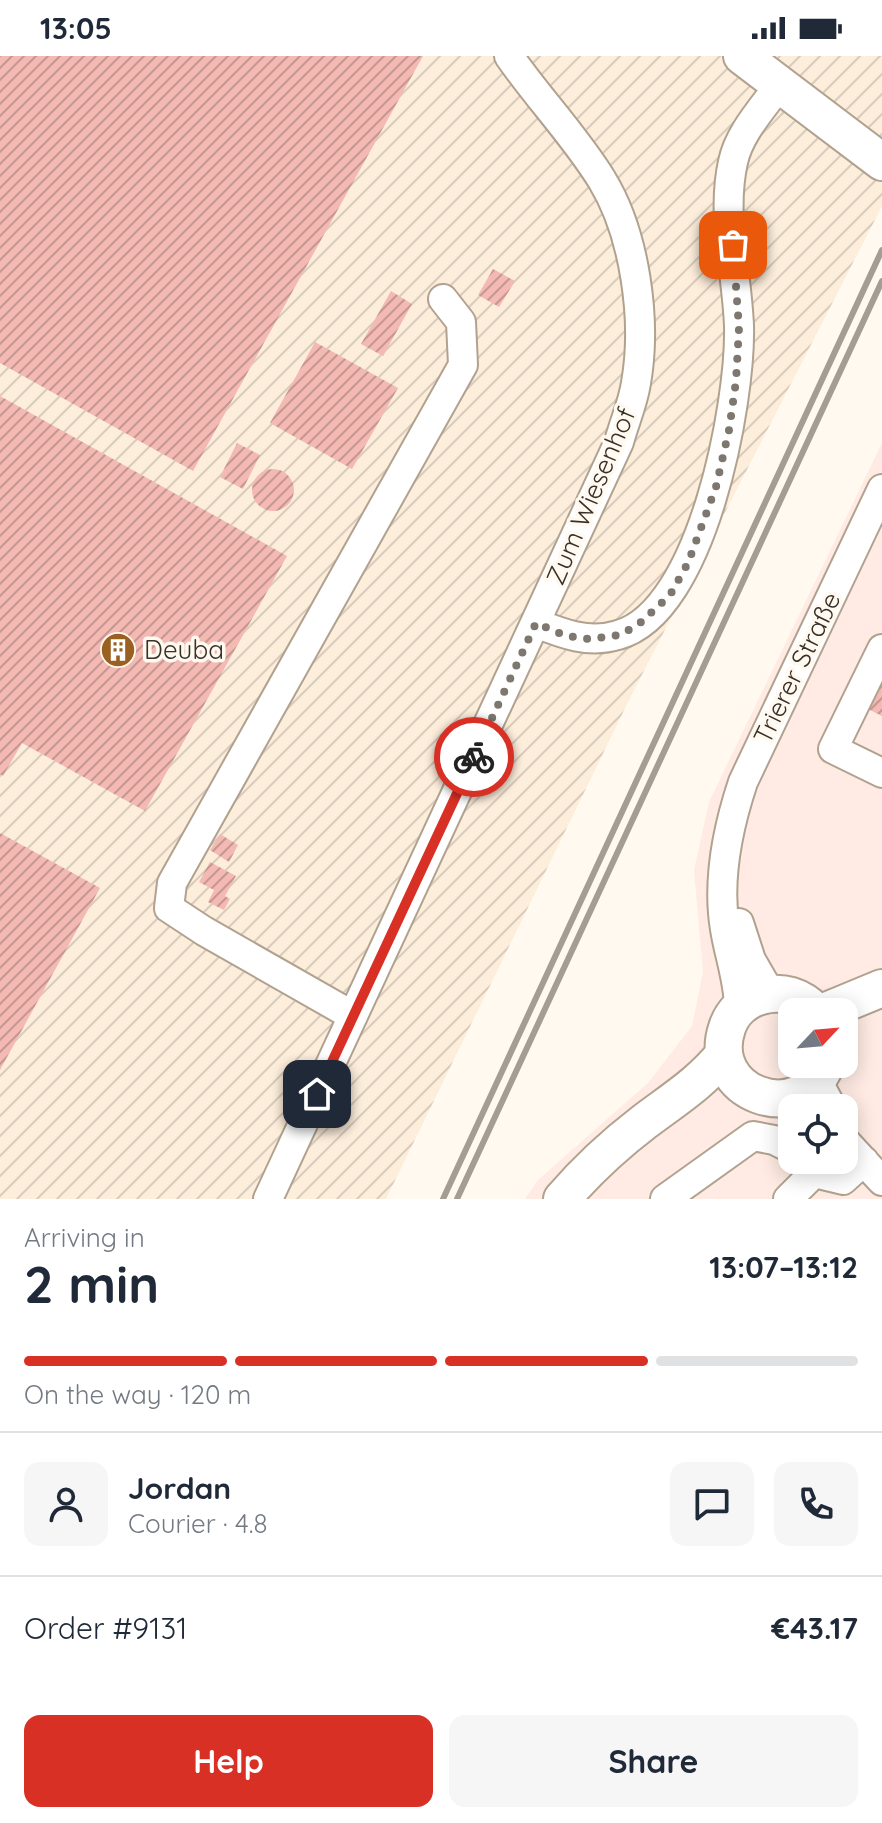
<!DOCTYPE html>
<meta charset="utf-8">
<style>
:root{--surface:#fff;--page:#f6f6f7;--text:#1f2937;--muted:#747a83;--line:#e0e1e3;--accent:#d93025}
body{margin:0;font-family:Quicksand,sans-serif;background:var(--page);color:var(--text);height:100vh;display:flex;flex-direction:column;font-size:30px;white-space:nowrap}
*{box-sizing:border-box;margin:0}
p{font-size:26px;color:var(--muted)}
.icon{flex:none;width:44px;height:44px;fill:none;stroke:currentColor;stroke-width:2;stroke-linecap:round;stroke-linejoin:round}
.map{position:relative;height:1143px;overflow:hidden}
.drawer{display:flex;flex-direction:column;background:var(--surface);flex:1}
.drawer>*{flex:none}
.needle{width:52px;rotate:64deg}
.buttons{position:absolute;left:778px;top:942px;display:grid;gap:16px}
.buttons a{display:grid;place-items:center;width:80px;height:80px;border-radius:16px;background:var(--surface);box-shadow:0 4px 20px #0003;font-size:40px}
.pin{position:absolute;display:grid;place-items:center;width:68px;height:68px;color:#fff;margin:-34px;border-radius:16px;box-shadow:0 4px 12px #0006}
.courier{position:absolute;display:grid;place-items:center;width:80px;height:80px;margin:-40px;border:6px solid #d93025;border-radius:50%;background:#fff;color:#222;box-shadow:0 2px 10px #0007}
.head em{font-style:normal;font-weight:700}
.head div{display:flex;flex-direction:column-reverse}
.head{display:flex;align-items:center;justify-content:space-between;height:136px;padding:0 24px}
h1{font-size:52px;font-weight:700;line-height:60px}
.bar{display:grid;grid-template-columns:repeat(4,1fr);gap:12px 8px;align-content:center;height:96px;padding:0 24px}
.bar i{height:10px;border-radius:6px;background:var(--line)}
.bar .active{background:var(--accent)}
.bar p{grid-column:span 4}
.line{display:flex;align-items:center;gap:20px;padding:0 24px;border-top:2px solid var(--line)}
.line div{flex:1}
.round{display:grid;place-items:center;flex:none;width:84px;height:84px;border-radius:16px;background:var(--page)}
.button{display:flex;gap:16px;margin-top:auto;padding:16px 24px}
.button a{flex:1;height:92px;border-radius:16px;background:var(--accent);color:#fff;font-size:32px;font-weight:700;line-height:92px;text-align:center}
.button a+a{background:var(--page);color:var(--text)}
.status{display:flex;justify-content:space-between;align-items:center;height:56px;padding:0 40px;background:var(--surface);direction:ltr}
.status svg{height:22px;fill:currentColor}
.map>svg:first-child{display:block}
.commercial{fill:#ffebe3;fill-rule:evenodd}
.industrial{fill:url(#industrial-furrows)}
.building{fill:url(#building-hatch)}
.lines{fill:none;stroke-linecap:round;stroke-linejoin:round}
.minor-casing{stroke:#b1a28f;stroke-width:32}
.major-casing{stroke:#b1a28f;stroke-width:40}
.minor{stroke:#fff;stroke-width:28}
.major{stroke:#fff;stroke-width:36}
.rail{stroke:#a39d94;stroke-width:6}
.done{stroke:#7d776f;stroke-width:8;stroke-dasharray:0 14.4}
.route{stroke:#d93025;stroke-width:10}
.labels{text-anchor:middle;stroke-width:7;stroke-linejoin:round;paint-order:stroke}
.street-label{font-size:26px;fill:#373129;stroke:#fff9f0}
.poi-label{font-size:26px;fill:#373129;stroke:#fff9f0;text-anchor:start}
</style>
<div class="status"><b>13:05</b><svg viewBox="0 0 49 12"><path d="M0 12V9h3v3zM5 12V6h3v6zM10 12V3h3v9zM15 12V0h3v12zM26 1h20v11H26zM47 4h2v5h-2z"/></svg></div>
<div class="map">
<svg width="882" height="1143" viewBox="0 0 882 1143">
<defs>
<pattern id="industrial-furrows" width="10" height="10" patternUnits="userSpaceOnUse" patternTransform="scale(2)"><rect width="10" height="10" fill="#fdeddb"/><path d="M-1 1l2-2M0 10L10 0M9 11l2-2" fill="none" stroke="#d9ccbc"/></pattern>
<pattern id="building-hatch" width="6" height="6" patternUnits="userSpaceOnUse" patternTransform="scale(2)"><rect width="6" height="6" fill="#f3b9b2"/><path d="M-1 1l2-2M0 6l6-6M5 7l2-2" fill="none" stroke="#c69791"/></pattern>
</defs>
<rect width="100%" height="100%" fill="#fff9f0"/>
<path class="commercial" d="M882,387V1143H525L538,1124L648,1027L692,970L703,916L694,814L709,746ZM792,956H844V1008H792ZM792,1052H844V1104H792Z"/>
<path class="industrial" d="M0,0H882V150L631,640L386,1143H0Z"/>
<path class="building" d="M0,0H423L193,415L0,307Z
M493,213L515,225L499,251L478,239Z
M391,235L412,248L383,300L361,288Z
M315,286L398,332L352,413L270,367Z
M0,340L287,500L145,755L22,687L3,720L0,718Z
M237,387L260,399L243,433L220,421Z
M252 434a21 21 0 1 1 42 0a21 21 0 1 1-42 0Z
M882,619V660L866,652Z
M0,777L100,832L0,1014Z
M220,778L238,789L229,806L210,794Z
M210,806L236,820L225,840L230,843L224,854L208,846L214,834L199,826Z"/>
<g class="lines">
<g class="minor-casing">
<path id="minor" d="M536,567C563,578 589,588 618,579C703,556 741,345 739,270C737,216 721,159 733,106C739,77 763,52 780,28
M882,593L833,693L882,717
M739,867L751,904L770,937
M739,952C739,925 729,899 725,873C717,825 728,771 743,726L882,433
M353,960L204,875L169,852L172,827L463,309L461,266L443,243
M817,1024L832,1052
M844,1084L882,1125
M268,1143L619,386C624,367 633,347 636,327C647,264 635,178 602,124C575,80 538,42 509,0
M665,1143L753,1080L774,1084L792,1093
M788,1143L814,1117L843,1124L864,1105"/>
</g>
<g class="major-casing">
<path id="major" d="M742,0L882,106
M816,956C801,940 782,934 761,940C745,944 732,956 727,972C705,1037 800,1073 826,1008
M824,956L882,932
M562,1143C586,1115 614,1089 644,1066C673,1044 701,1027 724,998"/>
</g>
<use href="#minor" class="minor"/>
<use href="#major" class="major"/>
<path class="rail" d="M443,1143L882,194
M457,1143L882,225"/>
</g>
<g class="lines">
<path class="done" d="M474,701L536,567L566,580L590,583L620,579L639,568L670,539L688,507L716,431L729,374L736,325L739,272L733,189"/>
<path class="route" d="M317,1038L474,701"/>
</g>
<defs>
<g id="building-disc" transform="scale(1.8)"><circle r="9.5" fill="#9a601f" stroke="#fff9f0"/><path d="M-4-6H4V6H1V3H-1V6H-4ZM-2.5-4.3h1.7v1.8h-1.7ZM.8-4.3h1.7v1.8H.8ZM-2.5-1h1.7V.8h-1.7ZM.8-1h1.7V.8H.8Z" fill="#fff"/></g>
</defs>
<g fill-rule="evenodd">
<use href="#building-disc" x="118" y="594"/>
</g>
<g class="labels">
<g class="street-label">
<text transform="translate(591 440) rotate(-67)" y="9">Zum Wiesenhof</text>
<text transform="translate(797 612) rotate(-64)" y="9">Trierer Straße</text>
</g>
<g class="poi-label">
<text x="144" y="603">Deuba</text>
</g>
</g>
</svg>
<div class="buttons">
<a><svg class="needle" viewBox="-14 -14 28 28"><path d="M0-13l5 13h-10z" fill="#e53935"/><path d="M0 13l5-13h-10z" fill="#747a83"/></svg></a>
<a><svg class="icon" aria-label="locate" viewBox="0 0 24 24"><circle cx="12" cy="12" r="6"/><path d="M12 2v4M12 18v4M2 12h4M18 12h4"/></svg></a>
</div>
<div class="pin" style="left:733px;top:189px;background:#ea580c"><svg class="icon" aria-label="bag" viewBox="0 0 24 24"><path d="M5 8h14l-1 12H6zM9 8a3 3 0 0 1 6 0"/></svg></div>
<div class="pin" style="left:317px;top:1038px;background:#1f2937"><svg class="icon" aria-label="home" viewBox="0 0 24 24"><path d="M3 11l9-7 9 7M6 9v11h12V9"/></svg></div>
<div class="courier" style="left:474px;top:701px"><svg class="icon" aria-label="bike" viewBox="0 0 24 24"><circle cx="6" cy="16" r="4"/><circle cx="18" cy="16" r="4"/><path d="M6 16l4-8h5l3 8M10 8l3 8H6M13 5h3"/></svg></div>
</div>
<section class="drawer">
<div class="head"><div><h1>2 min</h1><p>Arriving in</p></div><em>13:07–13:12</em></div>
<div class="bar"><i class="active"></i><i class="active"></i><i class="active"></i><i></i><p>On the way · 120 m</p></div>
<div class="line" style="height:144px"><a class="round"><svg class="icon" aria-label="person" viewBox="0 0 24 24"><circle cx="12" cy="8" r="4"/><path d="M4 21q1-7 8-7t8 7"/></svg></a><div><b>Jordan</b><p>Courier · 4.8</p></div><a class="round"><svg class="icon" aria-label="chat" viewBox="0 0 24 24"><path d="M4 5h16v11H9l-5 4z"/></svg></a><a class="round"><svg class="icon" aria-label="phone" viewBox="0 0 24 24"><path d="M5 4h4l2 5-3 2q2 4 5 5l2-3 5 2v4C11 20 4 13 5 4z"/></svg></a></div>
<div class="line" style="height:104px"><div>Order #9131</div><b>€43.17</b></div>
<div class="button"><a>Help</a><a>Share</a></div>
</section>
